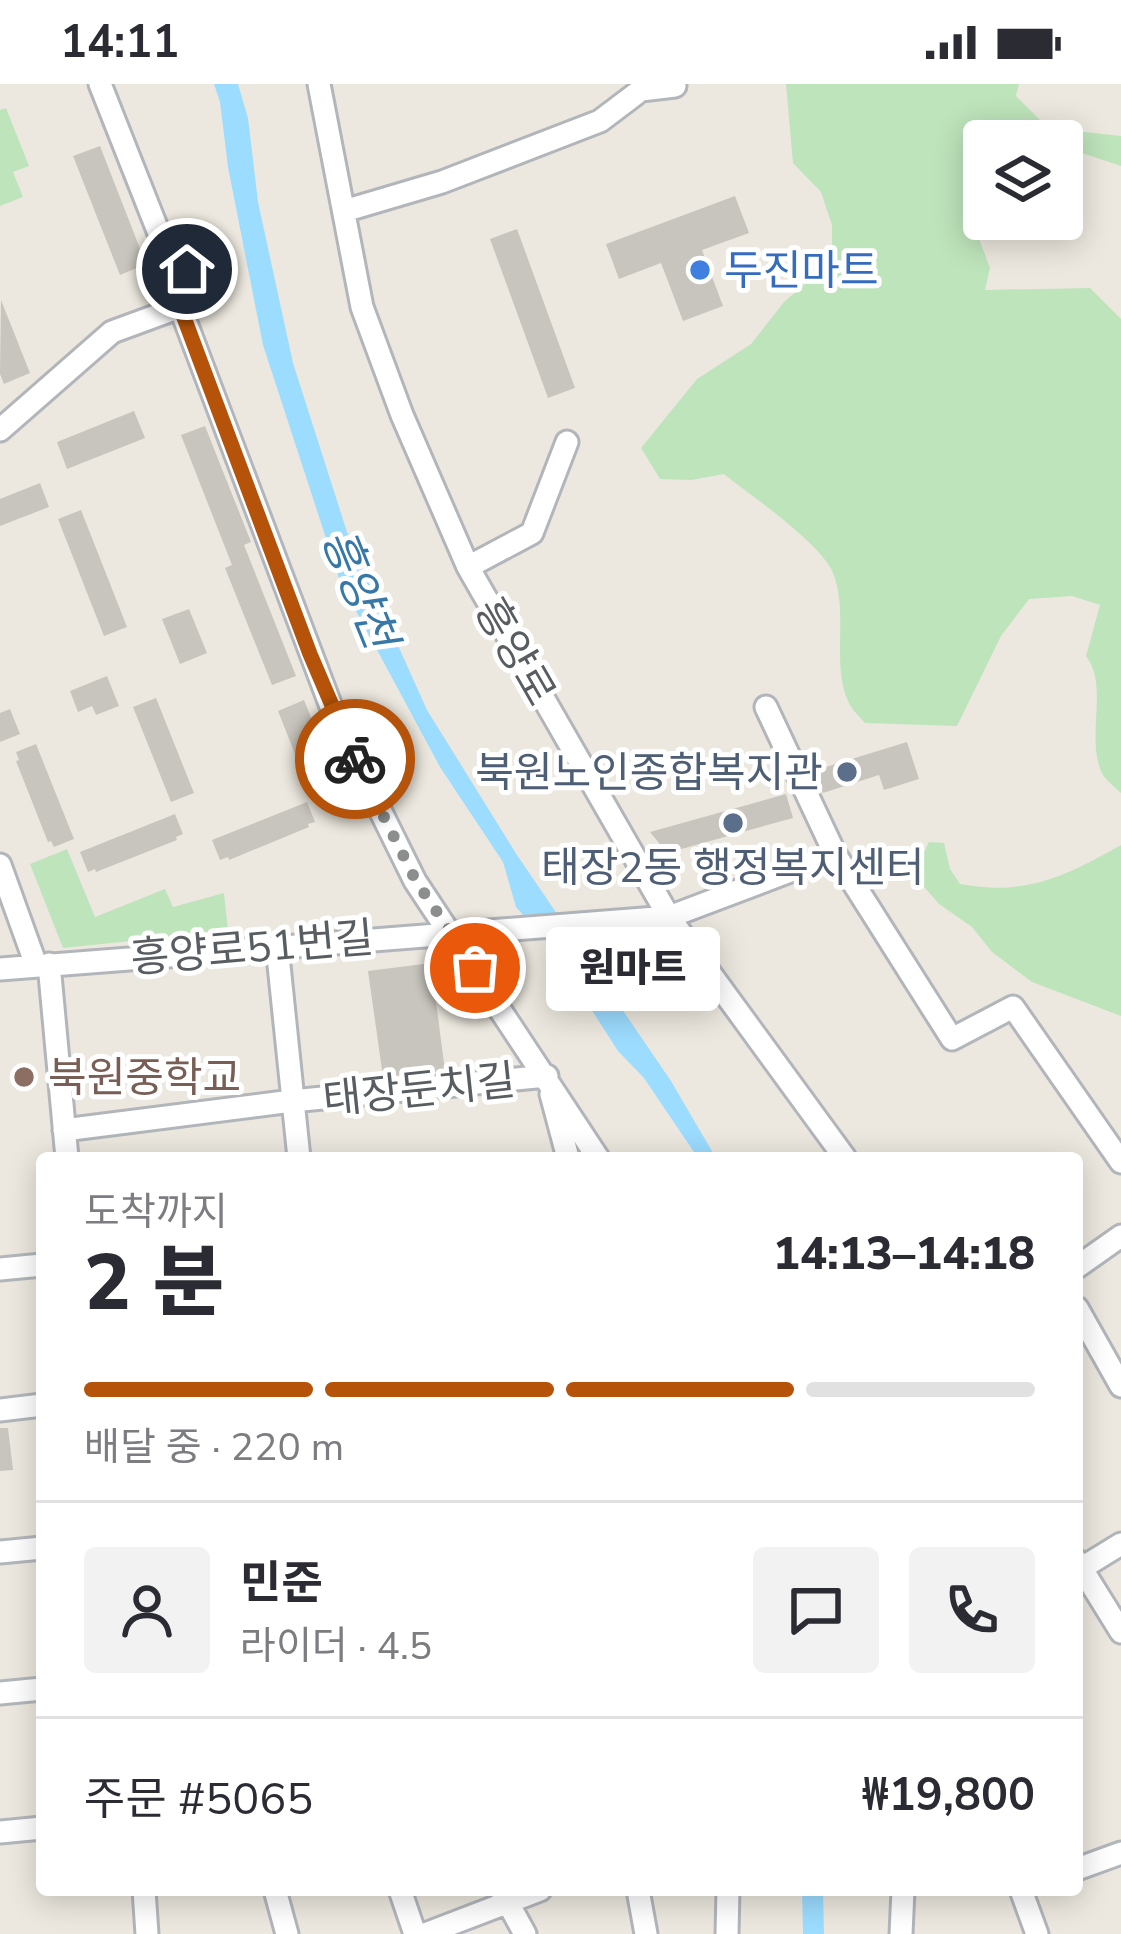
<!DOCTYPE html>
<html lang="ko">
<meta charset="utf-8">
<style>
:root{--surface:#fff;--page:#f2f2f3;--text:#2b2b33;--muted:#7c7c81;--line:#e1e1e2;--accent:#b45309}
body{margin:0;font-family:"Nunito Sans","Noto Sans KR",sans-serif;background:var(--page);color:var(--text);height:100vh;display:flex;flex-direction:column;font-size:45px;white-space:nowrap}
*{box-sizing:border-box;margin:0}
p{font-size:39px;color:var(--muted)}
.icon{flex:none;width:66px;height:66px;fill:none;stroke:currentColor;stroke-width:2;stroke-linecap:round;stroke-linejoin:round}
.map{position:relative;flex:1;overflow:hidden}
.side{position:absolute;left:36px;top:1068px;width:1047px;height:744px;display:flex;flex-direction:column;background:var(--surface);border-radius:12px;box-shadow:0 6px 30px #0003}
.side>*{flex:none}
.controls{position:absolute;left:963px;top:36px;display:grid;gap:24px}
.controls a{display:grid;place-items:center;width:120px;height:120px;border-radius:12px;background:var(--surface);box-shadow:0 6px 30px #0003;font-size:60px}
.pin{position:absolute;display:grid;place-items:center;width:102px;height:102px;color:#fff;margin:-51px;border:6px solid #fff;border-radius:50%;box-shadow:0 3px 12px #0007}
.courier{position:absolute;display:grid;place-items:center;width:120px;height:120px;margin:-60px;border:9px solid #b45309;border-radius:50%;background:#fff;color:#222;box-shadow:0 3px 15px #0007}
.bubble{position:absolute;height:84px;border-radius:12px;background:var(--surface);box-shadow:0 6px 30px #0003;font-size:39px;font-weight:800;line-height:84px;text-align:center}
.overview em{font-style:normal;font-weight:800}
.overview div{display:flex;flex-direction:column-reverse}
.overview{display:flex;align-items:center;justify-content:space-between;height:204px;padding:0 48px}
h1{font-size:78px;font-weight:800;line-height:90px}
.bar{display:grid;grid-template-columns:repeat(4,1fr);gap:18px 12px;align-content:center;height:144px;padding:0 48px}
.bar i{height:15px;border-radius:9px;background:var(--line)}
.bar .on{background:var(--accent)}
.bar p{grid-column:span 4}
.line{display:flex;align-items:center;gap:30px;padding:0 48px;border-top:3px solid var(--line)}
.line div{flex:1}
.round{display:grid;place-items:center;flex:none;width:126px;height:126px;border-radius:12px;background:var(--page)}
.status{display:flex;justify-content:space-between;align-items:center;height:84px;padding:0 60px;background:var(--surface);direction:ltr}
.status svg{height:33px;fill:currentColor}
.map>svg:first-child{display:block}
.green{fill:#bee4bb}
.water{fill:#9cdcff}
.building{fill:#c8c5be}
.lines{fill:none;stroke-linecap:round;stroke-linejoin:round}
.minor-casing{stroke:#b2b6bb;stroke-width:27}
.minor{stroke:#fff;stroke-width:21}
.done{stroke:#8c8e8d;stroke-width:12;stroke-dasharray:0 21.6}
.route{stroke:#b45309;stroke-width:15}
.shop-dot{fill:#3f7fe0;stroke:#fff;stroke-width:4.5}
.service-dot{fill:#5c6f8a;stroke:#fff;stroke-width:4.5}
.education-dot{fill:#8d6e63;stroke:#fff;stroke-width:4.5}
.labels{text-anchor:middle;stroke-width:10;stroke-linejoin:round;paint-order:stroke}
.shop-label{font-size:42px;fill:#366cbe;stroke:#fff;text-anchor:start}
.street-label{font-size:42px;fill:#585d61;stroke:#fff}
.service-label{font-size:42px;fill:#4e5e75;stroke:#fff;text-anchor:end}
.education-label{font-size:42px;fill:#785e54;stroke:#fff;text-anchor:start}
.water-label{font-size:45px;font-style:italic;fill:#3878a7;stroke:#fff}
</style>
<div class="status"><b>14:11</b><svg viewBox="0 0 49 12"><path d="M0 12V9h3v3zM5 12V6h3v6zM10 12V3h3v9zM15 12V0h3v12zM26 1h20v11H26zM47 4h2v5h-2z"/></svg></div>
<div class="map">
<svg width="1121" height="1850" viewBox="0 0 1121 1850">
<rect width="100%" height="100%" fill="#ece8df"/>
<path class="green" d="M786,0H1019L1016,12L1048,44L1121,52V82L1073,66L1062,69V57H984V108L977,127V149L990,184L985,206L1090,204L1121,235V709C1115,703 1104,695 1101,687C1086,651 1109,602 1086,572L1100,521L1072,512L1029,515L1001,552L957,642L865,639C860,633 851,625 848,617C831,579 849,528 833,489C822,460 750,411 724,390L691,396L660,395L641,364L697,295L751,260L784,218L832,176V141L821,108L793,79Z
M6,24L29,82L13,88L23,113L0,122V26Z
M929,758L944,759L950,785L960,800C1026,812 1064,793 1121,761V932L1032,898L992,868L972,843L939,820L913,790Z
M67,765L95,833L165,805L173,823L224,809L228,847L63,864L30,780Z"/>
<path class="water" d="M214,0H238L248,34L258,118L293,279L347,448L427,626L517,771L671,997L716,1074H698L644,994L618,967L552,864L516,823L503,778L440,683L340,497L263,261L228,83L220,18Z
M802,1806H823L824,1850H803Z"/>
<path class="building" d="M100,62L146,180L120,191L73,72Z
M735,112L749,149L702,166L723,222L683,237L661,179L619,195L606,160Z
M517,145L575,304L548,314L490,155Z
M1,216L30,289L4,300L0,290Z
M134,327L145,354L67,385L57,358Z
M205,342L251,458L244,461L296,592L272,601L225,484L232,481L181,351Z
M40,399L49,423L0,442V415Z
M81,426L127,543L104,552L58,435Z
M189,525L207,569L180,580L162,535Z
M107,592L119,622L96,631L92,622L78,628L70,607Z
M156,614L194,709L171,718L133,623Z
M304,616L335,694L309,705L278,627Z
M10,625L20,650L0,658V629Z
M907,658L919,695L884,706L879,691L823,709L813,687Z
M36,660L74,755L54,763L51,757L48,758L16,677L19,676L16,668Z
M786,710L793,734L667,769L650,748Z
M307,718L315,738L308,740L309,743L229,776L228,773L220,776L212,756Z
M175,730L183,750L176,753L177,756L96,788L95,785L88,788L80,768Z
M431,879L445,987L383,993L368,887Z
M0,1344H8L13,1386L0,1387Z"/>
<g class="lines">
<g class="minor-casing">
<path id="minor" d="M319,0L362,223L402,331L468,483L669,833L845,1074
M344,127L442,98L600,37L641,6L675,2
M180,223L338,641L415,797L598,1074
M0,346L112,248L180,223L190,215L194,202L187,186L164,162L100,0
M468,483L532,449L567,358
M766,623L835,770
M0,781L36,881
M277,862L299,1074
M49,880L67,1074
M0,885L669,833L835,770L952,955L1013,923L1121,1078
M551,1010L568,1074
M64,1046L292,1017L547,992
M1077,1183L1121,1152
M0,1185L42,1181
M1077,1224L1121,1302
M0,1326L42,1321
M0,1468L42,1464
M1077,1477L1121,1548
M1077,1487L1121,1460
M0,1609L42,1605
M0,1748L42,1744
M1077,1785L1121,1769
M144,1806L147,1850
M275,1806L287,1850
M400,1806L415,1850
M501,1806L525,1850
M638,1806L646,1850
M1021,1806L1037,1850
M425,1850L540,1806
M727,1850L728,1806
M901,1850L903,1806"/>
</g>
<use href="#minor" class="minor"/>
</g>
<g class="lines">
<path class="done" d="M355,675L416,797L475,884"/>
<path class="route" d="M187,185C194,202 195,211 180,223L310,570L355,675"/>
</g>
<circle class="shop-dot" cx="700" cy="186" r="12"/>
<g class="service-dot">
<circle cx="847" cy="688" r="12"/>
<circle cx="733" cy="739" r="12"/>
</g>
<circle class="education-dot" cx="24" cy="993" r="12"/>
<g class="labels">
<g class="shop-label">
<text x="724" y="201">두진마트</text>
</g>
<g class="street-label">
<text transform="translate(516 567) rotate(60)" y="15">흥양로</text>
<text transform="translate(252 863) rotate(-5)" y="15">흥양로51번길</text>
<text transform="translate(419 1005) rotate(-6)" y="15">태장둔치길</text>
</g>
<g class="service-label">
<text x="823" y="703">북원노인종합복지관</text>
<text x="733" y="798" text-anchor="middle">태장2동 행정복지센터</text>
</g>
<g class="education-label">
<text x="48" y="1008">북원중학교</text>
</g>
<g class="water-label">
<text transform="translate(360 504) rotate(68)" y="16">흥양천</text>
</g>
</g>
</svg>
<div class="controls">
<a><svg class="icon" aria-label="layers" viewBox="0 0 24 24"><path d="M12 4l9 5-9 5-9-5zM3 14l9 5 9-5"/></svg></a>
</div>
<div class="pin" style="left:475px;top:884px;background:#ea580c"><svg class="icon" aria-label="bag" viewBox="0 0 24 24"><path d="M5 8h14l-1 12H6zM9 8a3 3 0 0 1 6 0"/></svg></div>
<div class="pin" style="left:187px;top:185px;background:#1f2937"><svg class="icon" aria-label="home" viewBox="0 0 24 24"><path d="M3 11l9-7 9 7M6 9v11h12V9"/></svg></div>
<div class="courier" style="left:355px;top:675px"><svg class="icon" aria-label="bike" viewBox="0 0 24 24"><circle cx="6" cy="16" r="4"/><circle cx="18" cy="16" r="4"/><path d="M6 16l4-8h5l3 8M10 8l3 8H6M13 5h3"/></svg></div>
<div class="bubble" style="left:546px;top:843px;width:174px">원마트</div>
<section class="side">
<div class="overview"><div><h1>2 분</h1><p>도착까지</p></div><em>14:13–14:18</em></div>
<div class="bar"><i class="on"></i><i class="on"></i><i class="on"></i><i></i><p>배달 중 · 220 m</p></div>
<div class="line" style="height:216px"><a class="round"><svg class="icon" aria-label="person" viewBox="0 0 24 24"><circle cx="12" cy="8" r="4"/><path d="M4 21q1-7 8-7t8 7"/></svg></a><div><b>민준</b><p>라이더 · 4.5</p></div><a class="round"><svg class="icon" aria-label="chat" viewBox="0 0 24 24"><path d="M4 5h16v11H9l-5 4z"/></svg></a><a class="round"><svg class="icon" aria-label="phone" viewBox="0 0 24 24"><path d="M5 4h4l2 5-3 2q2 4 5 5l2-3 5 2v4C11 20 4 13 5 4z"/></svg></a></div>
<div class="line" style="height:156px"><div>주문 #5065</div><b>₩19,800</b></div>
</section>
</div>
